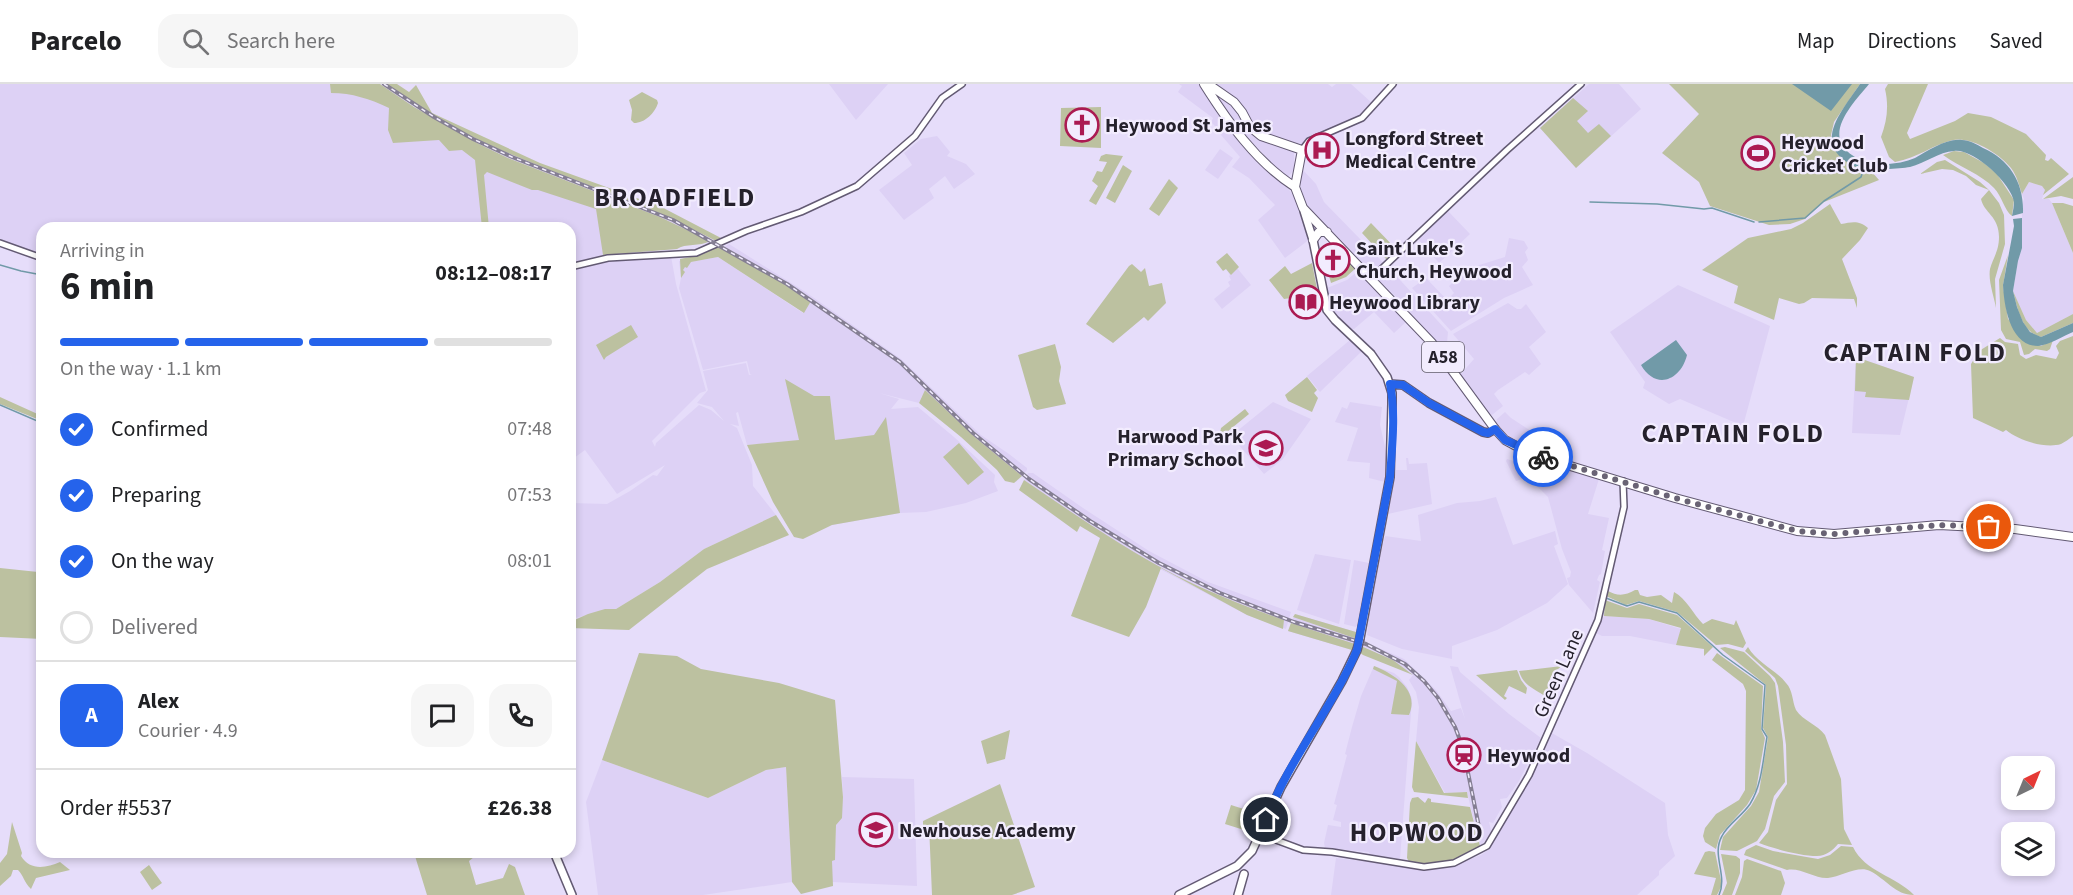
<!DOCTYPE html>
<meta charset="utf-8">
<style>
:root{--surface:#fff;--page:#f6f6f6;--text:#202124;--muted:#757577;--line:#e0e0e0;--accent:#2563eb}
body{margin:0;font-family:"Source Sans 3",sans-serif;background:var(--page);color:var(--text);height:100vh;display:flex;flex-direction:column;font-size:22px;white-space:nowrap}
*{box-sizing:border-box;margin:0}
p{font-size:20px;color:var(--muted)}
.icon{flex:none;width:33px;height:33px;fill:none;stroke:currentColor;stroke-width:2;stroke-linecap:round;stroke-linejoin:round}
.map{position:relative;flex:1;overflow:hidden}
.details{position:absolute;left:36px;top:138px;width:540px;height:636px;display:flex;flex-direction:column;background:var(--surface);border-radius:18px;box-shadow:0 3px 9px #0003}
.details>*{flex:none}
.needle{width:39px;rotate:43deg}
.fabs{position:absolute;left:2001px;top:672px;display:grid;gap:12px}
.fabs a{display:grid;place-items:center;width:54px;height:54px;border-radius:12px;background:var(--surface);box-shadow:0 3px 9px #0003;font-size:30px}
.pin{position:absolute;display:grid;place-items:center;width:51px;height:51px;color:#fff;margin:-26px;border:3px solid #fff;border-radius:50%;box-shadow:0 2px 6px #0007}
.courier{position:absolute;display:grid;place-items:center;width:60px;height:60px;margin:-30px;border:4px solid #2563eb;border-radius:50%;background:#fff;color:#222;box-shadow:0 2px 8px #0007}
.head em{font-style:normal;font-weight:700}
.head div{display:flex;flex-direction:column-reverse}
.head{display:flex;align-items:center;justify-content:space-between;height:102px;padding:0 24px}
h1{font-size:39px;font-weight:700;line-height:45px}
.bar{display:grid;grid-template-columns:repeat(4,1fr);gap:9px 6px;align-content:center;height:72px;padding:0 24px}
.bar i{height:8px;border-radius:4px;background:var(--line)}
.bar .current{background:var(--accent)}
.bar p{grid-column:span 4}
.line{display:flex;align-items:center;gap:15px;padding:0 24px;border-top:2px solid var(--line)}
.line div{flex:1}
.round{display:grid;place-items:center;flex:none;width:63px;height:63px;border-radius:18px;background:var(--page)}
ol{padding:0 24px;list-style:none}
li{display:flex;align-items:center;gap:18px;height:66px}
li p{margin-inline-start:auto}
li .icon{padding:6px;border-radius:50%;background:var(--accent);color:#fff;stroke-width:4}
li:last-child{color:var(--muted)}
li i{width:33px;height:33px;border:3px solid var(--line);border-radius:50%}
header{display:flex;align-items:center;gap:36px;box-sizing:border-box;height:84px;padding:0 30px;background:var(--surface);border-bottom:2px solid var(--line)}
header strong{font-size:28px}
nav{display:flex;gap:33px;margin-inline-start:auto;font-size:21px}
.search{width:420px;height:54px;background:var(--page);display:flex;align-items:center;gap:15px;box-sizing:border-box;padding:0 21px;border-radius:18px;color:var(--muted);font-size:22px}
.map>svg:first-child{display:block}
.built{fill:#ddd1f5}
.green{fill:#bcc1a0}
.water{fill:#719aa8}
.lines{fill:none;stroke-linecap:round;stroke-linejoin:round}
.stream{stroke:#719aa8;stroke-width:1.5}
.tertiary-casing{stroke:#635a73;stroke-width:8}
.primary-casing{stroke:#635a73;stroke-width:10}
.trunk-casing{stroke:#635a73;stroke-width:10}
.tertiary{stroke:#fff;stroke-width:5}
.primary{stroke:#fff;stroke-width:7}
.trunk{stroke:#fff;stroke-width:8}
.rail-casing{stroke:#857f93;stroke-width:4}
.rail{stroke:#f2ecfe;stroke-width:1.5;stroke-dasharray:4.5;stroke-linecap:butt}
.primary-bridge-casing{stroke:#635a73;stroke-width:10;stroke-linecap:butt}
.primary-bridge{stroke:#fff;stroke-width:7}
.done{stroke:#696374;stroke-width:6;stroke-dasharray:0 10.8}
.route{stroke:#2563eb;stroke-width:8}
.labels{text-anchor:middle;stroke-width:4.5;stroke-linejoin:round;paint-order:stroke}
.shield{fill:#f2ecfe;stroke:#625e6b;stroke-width:1.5}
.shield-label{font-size:18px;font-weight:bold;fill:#25212c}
.poi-label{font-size:20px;font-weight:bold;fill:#25212c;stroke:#f2ecfe;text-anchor:start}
.street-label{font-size:20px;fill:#25212c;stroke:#f2ecfe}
.district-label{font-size:26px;font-weight:bold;letter-spacing:1.5px;fill:#25212c;stroke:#f2ecfe}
</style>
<header>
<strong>Parcelo</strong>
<div class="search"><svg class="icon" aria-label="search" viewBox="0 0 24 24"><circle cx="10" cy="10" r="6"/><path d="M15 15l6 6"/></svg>Search here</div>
<nav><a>Map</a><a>Directions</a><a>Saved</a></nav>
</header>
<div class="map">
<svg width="2073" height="811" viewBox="0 0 2073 811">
<rect width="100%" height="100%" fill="#e6ddfa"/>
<path class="built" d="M0,0H361L449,47L682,162L677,165L603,171L570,180V144H42V171L0,155Z
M380,0H385L440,35L469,51L667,132L716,157L707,160L660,133L508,74L454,47Z
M829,0H888L856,36Z
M1179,0H1199L1224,37L1218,45L1211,38L1213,34L1178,8L1182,2Z
M1211,0H1328L1332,3L1336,0H1351L1372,19L1360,33L1322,48L1301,60L1265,50L1254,42L1248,30L1231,11Z
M1589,0H1619L1641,25L1576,84L1540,44Z
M1218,11L1228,17L1238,26L1253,51L1294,66V86L1287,94L1241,47L1216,13Z
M1226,43L1231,44L1287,103L1297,117L1310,155L1285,174L1258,136L1275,121L1249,94L1232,83L1240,73L1221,51Z
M937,52L950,68L947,72L966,80L975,90L954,105L945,92L929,105L934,114L904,136L879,106L912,81L904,69L921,55Z
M1220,65L1233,74L1218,95L1205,86Z
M1303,86L1316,100L1324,118L1401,197L1448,248L1447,259L1462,276L1459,281H1455L1396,213L1307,126L1301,108V94Z
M2029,98L2042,102L2045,106L2042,115H2049L2052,119L2073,169V230L2037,249L2026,236L2013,207L2018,177L2022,164V121L2024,115L2022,110Z
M1447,126L1470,150L1439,179L1418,155Z
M1509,154L1524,157L1528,164L1525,168L1528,176L1522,183L1533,201L1504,214L1451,247L1412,204L1426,194L1447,216L1454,209L1449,202L1471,181L1473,183L1505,173Z
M729,160L804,207L901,275L981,351L1009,370L1027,384V386L1016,398L922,312L919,319L879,309L899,315L891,325L918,323L954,353L995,391L994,398L998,407L966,419L926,428L900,429L832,441L799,357L747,361L738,328L736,329L739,342L730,340L737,344L752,381L753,402L776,431L704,465L660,498L616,525L570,535V419L607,420L630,407L653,391L657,392L665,381L617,410L585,366L570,377V187L613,177L671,172L676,200L706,307L700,309L652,357L655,363L656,359L699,321L711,326L724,337L712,323L697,319L708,306L703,287L746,279L749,291L752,290H750L747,277L703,286L679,204L681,194L679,177L691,178L718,173L803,229L811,217L763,187L723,164Z
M1233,179L1251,201L1222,225L1214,215L1230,202L1228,198L1231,196L1229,192L1230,191L1226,185Z
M1359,186L1407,237L1394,249L1374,228L1354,245H1351L1336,231L1327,204L1347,196Z
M1678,201L1770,242L1743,342L1680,315L1669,320L1643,304L1645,298L1610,248Z
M1508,219L1517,225H1521L1526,220L1546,248L1529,263L1541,280L1529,291L1525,288L1498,306L1494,310L1503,322L1492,331L1486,329L1460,291L1474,275L1453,250Z
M1350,256L1362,267L1320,308L1307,292Z
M1856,273L1914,293L1900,351L1852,349Z
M1273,318L1311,335L1283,375L1264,390L1231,352Z
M1350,318L1382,323L1380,341L1388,376L1385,398L1369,394L1370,379L1347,377L1358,344L1335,338L1342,323L1347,325Z
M1505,328L1511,334L1531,347L1550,355L1544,369L1511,355L1503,348L1496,338L1497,335Z
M1521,368L1560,383L1599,395L1588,430L1609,434L1602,466L1605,467L1601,490L1599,491L1597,496L1600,498L1593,529L1569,501L1567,494L1570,493L1571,488L1562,465L1548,413L1534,399L1531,392L1516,397L1506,377L1507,375L1517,378Z
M1406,374H1408L1409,380L1427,379L1432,420L1388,430L1396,386H1407Z
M1028,389H1033L1083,424L1149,467L1208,498L1291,528L1286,545L1247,531L1160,485L1021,402Z
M1496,413L1513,461L1555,447L1558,460L1554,462L1568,500L1547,519L1497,546L1452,562V575L1402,565L1367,551L1372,505L1385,452L1421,457L1418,431L1457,419L1480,417Z
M1315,470L1351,476L1339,540L1297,526Z
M1354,476L1369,479L1359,541L1356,543L1344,540Z
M1295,530L1356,548L1358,553L1352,566L1288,547Z
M1604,532L1649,535L1681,545L1676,561L1630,552H1602L1596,549Z
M1363,557L1404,575L1436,606L1451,627L1461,624L1465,635L1450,582L1458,583L1460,588L1509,630L1541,654L1519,697L1507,714L1500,715L1502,723L1493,739L1489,738L1492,750L1480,762L1467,708L1445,709L1416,657L1419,623L1416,608L1409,596L1413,591L1384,571L1361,562Z
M1374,582L1394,589L1399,593L1407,603L1412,615L1400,775L1369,770V768L1325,764L1324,759L1328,741L1341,743V738L1333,736L1337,721L1334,720L1347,671L1345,670L1352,643L1361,612Z
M1550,648L1587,669L1665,719L1668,751L1675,772L1659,787V791L1637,811H1331L1336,774L1431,785L1447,784L1481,771L1491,764L1490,762L1523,708Z
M602,676L708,714L766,686L786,683L792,798L703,811H598L586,718Z
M842,693L914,695L917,802L832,798V777L835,776L836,741L843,714Z"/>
<path class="green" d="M330,0H380L414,23L481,61L508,74L660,133L710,157C700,163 685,159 677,165L603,171L596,125L538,106H532L487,88L484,91L489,144H482L475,76L462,66L449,67L439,56L393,59L388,46L389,24C370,15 352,9 331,9Z
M385,0H397L409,8L416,1L432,29L540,79L645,117L648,116L721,154L716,157C647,120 573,97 501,66C460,49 421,25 385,0Z
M1669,0H1860L1834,38L1831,51L1834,66L1860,85L1872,88L1879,96L1824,118L1805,135L1790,140L1769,141L1710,122L1699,98L1662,69L1699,30Z
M1888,0H1928L1907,49L1910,55L1955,37L1968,29L1991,33L2026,50L2046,71L2045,76L2048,77L2051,74L2069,90L2043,111L2045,106L2042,102L2029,98L2022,110C2019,101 2017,92 2011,84C2000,70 1971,52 1953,56C1932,61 1918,74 1895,78L1889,73L1881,53C1887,37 1889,22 1885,5Z
M642,8L657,16L658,19C655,29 645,39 634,39L631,36L632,26L629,16Z
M1573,14L1588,27L1577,37L1588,49L1599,40L1611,52L1576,84L1540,44Z
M1101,23V64L1060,62L1061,24Z
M1954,67L1964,68L1984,79L1997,90L2014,116L2012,132C2004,126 2002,112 1994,104C1981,90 1959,83 1943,71Z
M1106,70L1123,72L1096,121L1089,117L1098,102L1092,97L1097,87L1102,88L1107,78L1099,77L1101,72Z
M1945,76L1980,98L1989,106L1999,119L2004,131L2005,160L1995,195L1996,224C1994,212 1988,197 1990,185C1993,174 1999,167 1999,153C1999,132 1984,129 1981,115L1989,106L1976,101L1966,92L1953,86L1942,85L1920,90L1937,78Z
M1123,81L1132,87L1115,119L1106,114Z
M2073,93V115L2061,112L2043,115Z
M1169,95L1178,104L1159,132L1149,125Z
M2052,119H2063L2073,122V169Z
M1830,120L1841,140C1852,138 1859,136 1868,144L1860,156L1842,175L1857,214V224L1854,215L1812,214L1804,219L1799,220L1779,214L1774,236L1734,219L1738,202L1702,186L1748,154L1791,145L1803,139Z
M1371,139L1397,166L1387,176L1362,149Z
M718,162L763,187L811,217L804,229L718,173L691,178L687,184L685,183L683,186L685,188L681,194L680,175L700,171Z
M1340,165L1356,184L1346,193L1331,199L1328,188L1322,180L1326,178L1337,189L1347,178L1344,175L1342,177L1335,169Z
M1227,169L1239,183L1231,191L1226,185L1223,187L1216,178Z
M2008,171L2003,202L2008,235L2041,262L2053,256L2050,265L2047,267L2035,265L2029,270L2024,271L2020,258L2006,255L2001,246L1999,196Z
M1312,179L1318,210L1284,215L1269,196L1285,182L1291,190Z
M1132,180L1141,188L1145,184L1149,202L1162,199L1166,219L1148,237L1144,233L1113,259L1086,240L1129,182Z
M2013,207L2026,236L2037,249L2073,230V239L2041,253C2022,249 2017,223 2013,207Z
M631,241L638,253L606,273L604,276L596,261Z
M2073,252V352C2069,355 2065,358 2061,360C2045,365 2018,356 2006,346L2003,348L1973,334L1971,280L1979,267L2000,254L2005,258L2018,260L2020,271L2026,275L2036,271L2056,275L2059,269L2056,262L2060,257Z
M1055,260L1061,283L1059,297L1066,320L1037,326L1033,323L1018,271Z
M1856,273L1914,293L1909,316L1865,313L1866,308L1855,307Z
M1307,293L1317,306L1314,309L1318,314L1312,328L1288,317L1285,311Z
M785,295L814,312H830L835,356L874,351L886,333L900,429L832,441L803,455L794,453L773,418L747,361L799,356Z
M925,306L976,354L1022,392L1014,399L1005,397L997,386L961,353L919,319Z
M0,313L42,332V337L0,320Z
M1245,325L1249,330L1222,352L1220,349L1221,344Z
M959,359L984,388L968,401L943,373Z
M1024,396C1074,430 1123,464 1177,492C1211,509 1247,523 1284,536L1283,545L1247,531L1161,484L1146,523L1129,553L1071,532L1100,454L1080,442L1077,448L1019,406Z
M776,431L789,451L707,485L629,546L570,544V538L588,530L605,525H616L660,498L704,465Z
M0,484L38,488L42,490V555L0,553Z
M1635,506H1638L1640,511L1647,513L1661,511L1672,519L1674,508C1686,514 1693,530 1703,540L1712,535L1734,541L1736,536L1746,559L1743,564L1728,560L1716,561L1677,528L1639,517L1626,521L1606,512L1608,507C1617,512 1625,512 1635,506Z
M1605,516L1627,524L1639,520L1677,531L1713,563L1704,572V565L1676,561L1681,544L1649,535L1604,532Z
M1295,530L1356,548L1358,549L1357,555L1293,533Z
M1291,539L1355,560L1352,566L1288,547Z
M1361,562L1393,576L1413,591L1363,571L1359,568Z
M1725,563L1744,568L1770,592L1775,599L1783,658L1785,698L1774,712L1765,745L1757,757L1737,767L1720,766L1723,753L1751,722L1759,708L1768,653L1763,644L1766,601L1720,564Z
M1748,563C1757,579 1775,585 1786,599C1793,606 1792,617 1796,626C1803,637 1817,640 1825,651L1841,695L1844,745L1852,761L1838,760C1833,766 1826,772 1817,772C1801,772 1775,765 1759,759L1768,748L1776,716L1787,700L1786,661L1778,602L1775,594L1745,567Z
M639,569L677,572L701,585L779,599L835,616L843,713L842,734L836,741L835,776L832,777L833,802L801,810L792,798L786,683L766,686L708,714L602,676Z
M1717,569L1763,602L1761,645L1765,654L1756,706L1747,721L1720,751L1716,765L1705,758L1703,752L1705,744L1716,730L1739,716L1745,706L1746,607L1743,600L1712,576Z
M1374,582C1394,590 1420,606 1409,631L1391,630L1397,597L1373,585Z
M1562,582L1554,588L1548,599L1552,601L1545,612C1533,604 1523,601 1519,587Z
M1517,586L1521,596L1527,604L1526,610L1509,602L1504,612L1507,614L1505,616L1476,591Z
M1010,646L1005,675L987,680L981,657Z
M1416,657L1444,709L1467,708L1468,714L1414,708L1412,703Z
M1000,700L1035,803L1012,811H932L929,741H923V737Z
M1418,713L1425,719L1428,714L1431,715V718L1470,723L1480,762C1459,776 1433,786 1409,778L1407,774L1410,719L1412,714Z
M1231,721L1250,727L1244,746L1225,740Z
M12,738L22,769L21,772C30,787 46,784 60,778L70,786L36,794L31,805C23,797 24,792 18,786H13L11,792L0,802V779L7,770Z
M1756,761L1773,767L1818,775L1830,771L1841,762L1853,763C1865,788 1896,792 1914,811C1895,811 1886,795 1870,787C1858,781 1841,793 1828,794C1815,795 1800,783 1787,786L1744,771L1746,766Z
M1709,767L1715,768L1722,801L1717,811H1711L1716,794L1694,790L1705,768Z
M431,768H473L474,773L469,777L476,801L503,794L509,780L515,783L525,811H427L415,772Z
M1721,770L1736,772L1740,775V789L1732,811H1722L1727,799Z
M1747,775L1781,787L1785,799L1781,811H1735L1742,793L1744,777Z
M149,781L162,799L152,806L140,788Z"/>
<path class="water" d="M1792,0H1852L1831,27Z
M1860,0H1869C1856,16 1826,46 1846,66C1862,83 1894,83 1915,74C1928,67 1946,54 1962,56C1969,56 1976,60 1983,64C2010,76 2024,99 2023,129L2012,132C2013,127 2014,122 2014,118C2011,99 1973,64 1954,67C1939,68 1925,79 1910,83C1899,85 1872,85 1865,89C1859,87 1860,85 1854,82C1810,61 1842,27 1860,0Z
M2022,134V164L2018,177L2013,207L2017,223L2023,238L2030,248L2041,253L2073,239V248C2063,252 2049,261 2038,262C2010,262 2004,222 2003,201L2014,142L2013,135Z
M1676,256L1687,271C1681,296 1656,307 1641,281Z"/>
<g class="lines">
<path class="stream" d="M1590,118L1657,120L1704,125L1712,124L1754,138
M1759,138L1805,134L1824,117L1861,93L1863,87
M0,181L21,187L42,191
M0,321L42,339
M1606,514L1627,522L1639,518L1677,529L1723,571L1765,601L1762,645L1767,653C1763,675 1762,701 1750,720C1742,732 1728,740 1722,752C1711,771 1728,791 1719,811"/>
<g class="tertiary-casing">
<path id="tertiary" d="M1302,66L1309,57L1362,34L1393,0
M0,159L42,174
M570,183L608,174L696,169L746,147L801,128L857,102L915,52L942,14L962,0
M1372,194L1507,66L1581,0
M1260,750L1303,766L1332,768L1424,783L1454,779L1487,762L1529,691L1598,536L1624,423L1623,397"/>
</g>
<g class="primary-casing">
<path id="primary" d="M1304,127L1313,156L1327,226L1335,236L1371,270L1387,293L1392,309V320L1390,393L1360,554
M1390,300L1403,301L1429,319L1483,348L1488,349L1495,345
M554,768L572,811
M1179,811L1237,782L1252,767L1281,703L1342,597L1357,566
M1238,811L1244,790"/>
</g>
<g class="trunk-casing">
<path id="trunk" d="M1204,0C1228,38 1256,78 1295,103
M1208,0L1234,18L1242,28L1250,43L1261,52L1302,66L1295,103L1303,124L1432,259L1495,345L1505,356L1518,363L1554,377L1675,414L1797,447L1834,450L1939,441L2015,445L2073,453
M1313,156L1319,148H1327"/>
</g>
<use href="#tertiary" class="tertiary"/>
<use href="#primary" class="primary"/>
<use href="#trunk" class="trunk"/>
<g class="rail-casing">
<path id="rail" d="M384,0L434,33L473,55L512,73L673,136L787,200L900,278L973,349L1029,395L1090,437L1159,479L1220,509L1294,538L1366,560L1405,580L1424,597L1438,614L1455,643L1463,664L1480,748"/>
</g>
<use href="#rail" class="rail"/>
<g class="primary-bridge-casing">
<path id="primary-bridge" d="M1357,566L1360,554"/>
</g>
<use href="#primary-bridge" class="primary-bridge"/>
</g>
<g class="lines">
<path class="done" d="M1543,373L1675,414L1797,447L1834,450L1939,441L1989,443"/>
<path class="route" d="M1266,736C1289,675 1332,625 1357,566L1390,393C1392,363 1396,329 1390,300L1403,301L1429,319L1483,348L1488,349L1495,345L1505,356L1543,373"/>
</g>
<defs>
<g id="church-ring" transform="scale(1.725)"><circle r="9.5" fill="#f2ecfe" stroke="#ab1a52" stroke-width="1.5"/><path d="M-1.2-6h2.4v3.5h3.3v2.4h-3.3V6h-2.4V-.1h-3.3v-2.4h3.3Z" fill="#ab1a52"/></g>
<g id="hospital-ring" transform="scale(1.725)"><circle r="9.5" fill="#f2ecfe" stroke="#ab1a52" stroke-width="1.5"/><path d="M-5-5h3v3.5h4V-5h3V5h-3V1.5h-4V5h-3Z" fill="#ab1a52"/></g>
<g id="stadium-ring" transform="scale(1.725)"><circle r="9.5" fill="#f2ecfe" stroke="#ab1a52" stroke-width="1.5"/><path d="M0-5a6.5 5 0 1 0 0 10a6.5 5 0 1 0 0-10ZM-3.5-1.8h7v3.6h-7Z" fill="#ab1a52"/></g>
<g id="library-ring" transform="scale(1.725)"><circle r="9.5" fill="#f2ecfe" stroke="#ab1a52" stroke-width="1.5"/><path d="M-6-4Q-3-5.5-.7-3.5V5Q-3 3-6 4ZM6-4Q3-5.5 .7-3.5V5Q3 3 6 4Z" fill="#ab1a52"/></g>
<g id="school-ring" transform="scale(1.725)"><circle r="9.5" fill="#f2ecfe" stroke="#ab1a52" stroke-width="1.5"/><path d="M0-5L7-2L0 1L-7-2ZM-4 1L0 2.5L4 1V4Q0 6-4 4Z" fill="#ab1a52"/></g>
<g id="station-ring" transform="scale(1.725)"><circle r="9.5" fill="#f2ecfe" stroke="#ab1a52" stroke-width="1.5"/><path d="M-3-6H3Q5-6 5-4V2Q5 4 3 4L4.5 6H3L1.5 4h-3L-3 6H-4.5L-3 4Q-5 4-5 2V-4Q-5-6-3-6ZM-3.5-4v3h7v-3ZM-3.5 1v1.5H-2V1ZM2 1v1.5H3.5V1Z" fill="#ab1a52"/></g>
</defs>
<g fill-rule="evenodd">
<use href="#church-ring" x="1082" y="41"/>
<use href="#hospital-ring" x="1322" y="66"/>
<use href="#stadium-ring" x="1758" y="69"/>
<use href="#church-ring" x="1333" y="176"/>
<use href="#library-ring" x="1306" y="218"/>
<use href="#school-ring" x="1266" y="364"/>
<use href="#station-ring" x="1464" y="671"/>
<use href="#school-ring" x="876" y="746"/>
</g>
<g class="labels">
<rect class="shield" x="1422" y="258" width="42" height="30" rx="4.5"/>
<g class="shield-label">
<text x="1443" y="279">A58</text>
</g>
<g class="poi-label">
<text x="1105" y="48">Heywood St James</text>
<text x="1345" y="61">Longford Street<tspan x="1345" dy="23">Medical Centre</tspan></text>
<text x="1781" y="65">Heywood<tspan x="1781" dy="23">Cricket Club</tspan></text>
<text x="1356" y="171">Saint Luke's<tspan x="1356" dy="23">Church, Heywood</tspan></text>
<text x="1329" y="225">Heywood Library</text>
<text x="1243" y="359" text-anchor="end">Harwood Park<tspan x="1243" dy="23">Primary School</tspan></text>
<text x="1487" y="678">Heywood</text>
<text x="899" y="753">Newhouse Academy</text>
</g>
<g class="street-label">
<text transform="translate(1558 589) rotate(-66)" y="7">Green Lane</text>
</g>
<g class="district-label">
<text x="675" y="122">BROADFIELD</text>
<text x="1915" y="277">CAPTAIN FOLD</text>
<text x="1733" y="358">CAPTAIN FOLD</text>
<text x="1417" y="757">HOPWOOD</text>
</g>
</g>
</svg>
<div class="fabs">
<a><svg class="needle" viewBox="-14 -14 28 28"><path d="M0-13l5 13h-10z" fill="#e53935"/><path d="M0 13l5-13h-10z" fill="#757577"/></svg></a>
<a><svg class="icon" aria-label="layers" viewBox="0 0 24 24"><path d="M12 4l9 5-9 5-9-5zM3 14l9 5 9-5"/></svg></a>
</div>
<div class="pin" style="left:1989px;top:443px;background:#ea580c"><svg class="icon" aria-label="bag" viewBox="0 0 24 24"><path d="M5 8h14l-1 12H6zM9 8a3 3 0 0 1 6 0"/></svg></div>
<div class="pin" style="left:1266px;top:736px;background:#1f2937"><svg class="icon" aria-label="home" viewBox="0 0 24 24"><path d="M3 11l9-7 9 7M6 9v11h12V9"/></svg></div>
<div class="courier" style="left:1543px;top:373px"><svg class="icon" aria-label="bike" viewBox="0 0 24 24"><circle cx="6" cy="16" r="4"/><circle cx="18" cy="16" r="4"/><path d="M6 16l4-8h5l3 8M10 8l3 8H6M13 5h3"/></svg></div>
<section class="details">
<div class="head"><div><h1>6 min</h1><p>Arriving in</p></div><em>08:12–08:17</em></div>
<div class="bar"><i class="current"></i><i class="current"></i><i class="current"></i><i></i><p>On the way · 1.1 km</p></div>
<ol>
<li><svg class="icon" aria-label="check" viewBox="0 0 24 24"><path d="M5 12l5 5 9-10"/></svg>Confirmed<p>07:48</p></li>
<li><svg class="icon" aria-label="check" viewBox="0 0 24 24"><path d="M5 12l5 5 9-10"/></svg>Preparing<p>07:53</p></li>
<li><svg class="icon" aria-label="check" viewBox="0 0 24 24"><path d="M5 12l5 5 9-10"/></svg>On the way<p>08:01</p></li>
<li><i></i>Delivered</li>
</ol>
<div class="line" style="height:108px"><b class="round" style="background:var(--accent);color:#fff">A</b><div><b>Alex</b><p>Courier · 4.9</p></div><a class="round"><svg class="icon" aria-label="chat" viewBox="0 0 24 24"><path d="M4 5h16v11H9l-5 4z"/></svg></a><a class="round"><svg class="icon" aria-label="phone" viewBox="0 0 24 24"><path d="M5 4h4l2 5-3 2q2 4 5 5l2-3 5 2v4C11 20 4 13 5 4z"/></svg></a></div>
<div class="line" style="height:78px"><div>Order #5537</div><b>£26.38</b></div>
</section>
</div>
